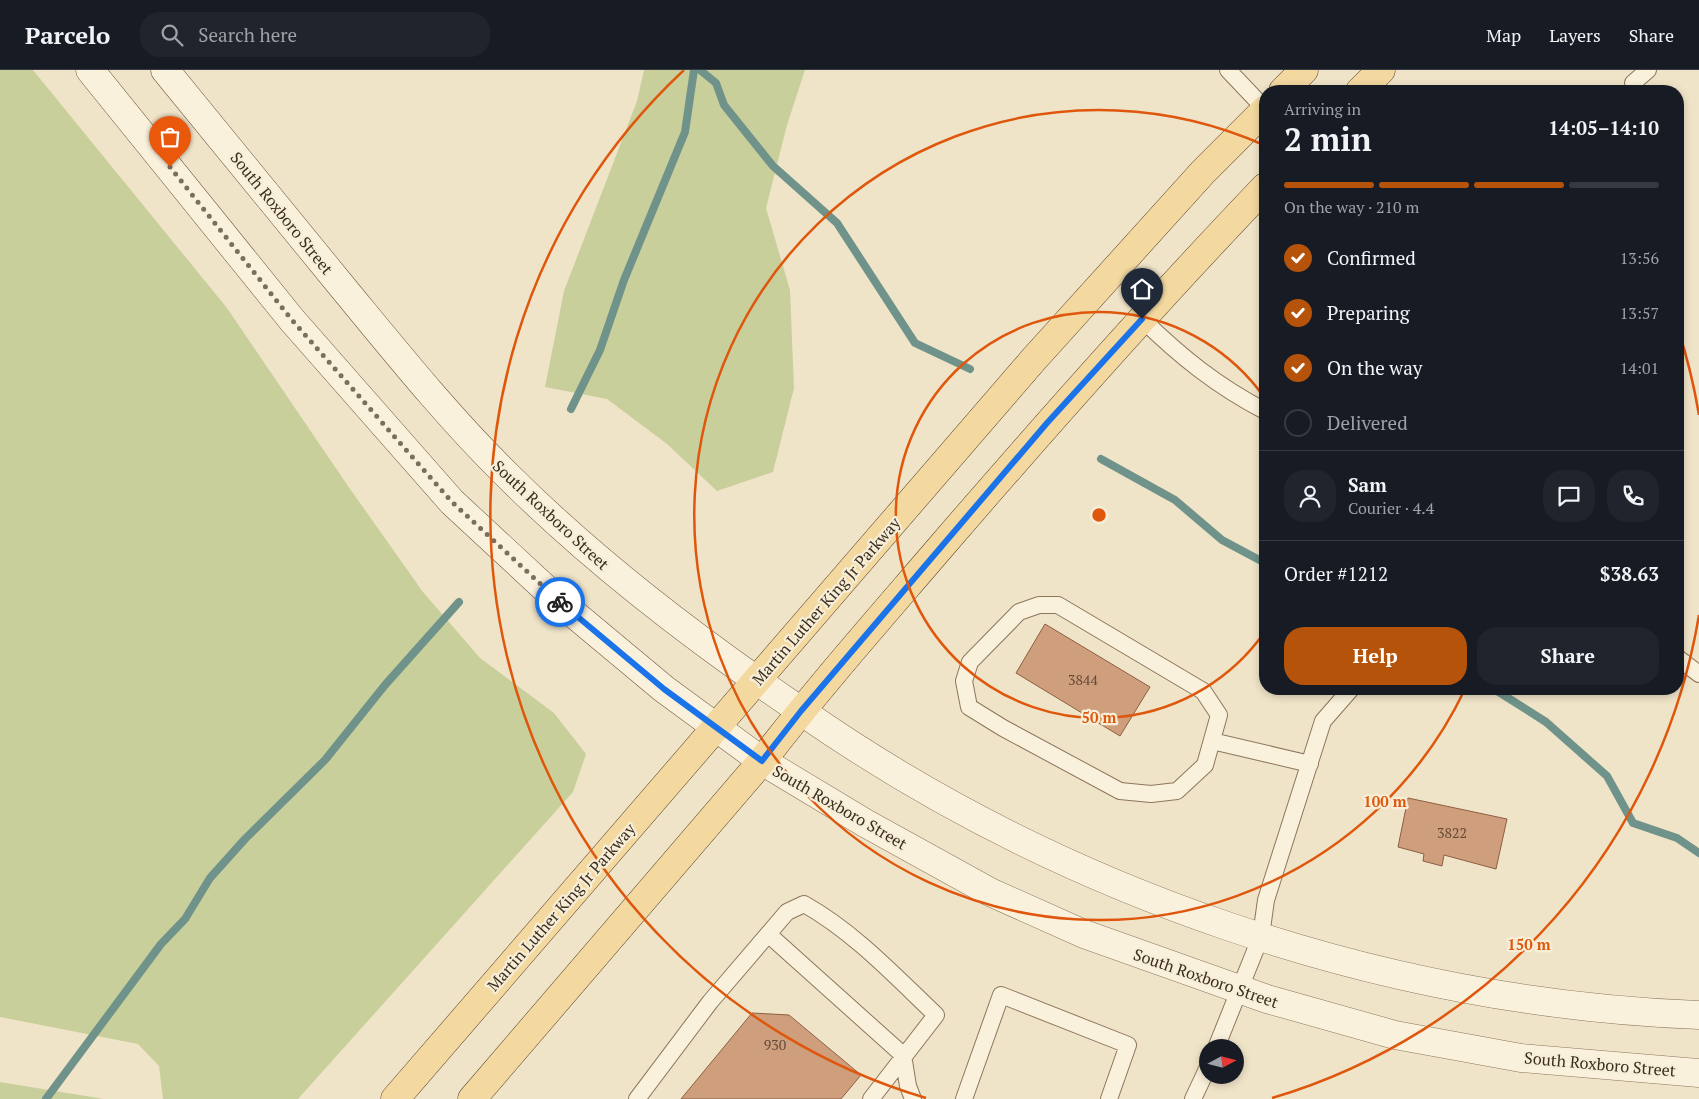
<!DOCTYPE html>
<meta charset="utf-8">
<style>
:root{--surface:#171b24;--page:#20242c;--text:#f1f3f6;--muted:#9ea1a6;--line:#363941;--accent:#b45309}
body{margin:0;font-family:"PT Serif",serif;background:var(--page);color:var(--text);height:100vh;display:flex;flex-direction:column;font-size:19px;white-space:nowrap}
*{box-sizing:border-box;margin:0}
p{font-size:16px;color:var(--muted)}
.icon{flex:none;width:28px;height:28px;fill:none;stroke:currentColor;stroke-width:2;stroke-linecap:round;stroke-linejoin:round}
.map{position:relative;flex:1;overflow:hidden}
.details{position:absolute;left:1259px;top:15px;width:425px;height:610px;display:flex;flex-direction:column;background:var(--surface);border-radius:20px;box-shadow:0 2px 8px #0003}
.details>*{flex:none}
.needle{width:32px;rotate:83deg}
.buttons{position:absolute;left:1199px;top:969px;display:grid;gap:10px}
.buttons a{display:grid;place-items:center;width:45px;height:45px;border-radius:50%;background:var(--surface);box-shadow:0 2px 8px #0003;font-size:25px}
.pin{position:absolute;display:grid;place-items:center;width:42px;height:42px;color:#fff;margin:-51px -21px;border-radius:50% 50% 50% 0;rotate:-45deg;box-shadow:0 0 5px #0007}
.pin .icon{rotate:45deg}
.courier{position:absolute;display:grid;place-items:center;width:50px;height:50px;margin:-25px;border:4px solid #1a73e8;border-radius:50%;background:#fff;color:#222;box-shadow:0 1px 6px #0007}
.head em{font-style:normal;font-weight:700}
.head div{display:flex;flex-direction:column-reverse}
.head{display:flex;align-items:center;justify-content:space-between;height:85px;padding:0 25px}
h1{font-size:32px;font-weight:700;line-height:38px}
.bar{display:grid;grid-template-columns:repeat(4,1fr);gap:8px 5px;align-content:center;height:60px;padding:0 25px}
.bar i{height:6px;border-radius:4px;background:var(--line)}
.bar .on{background:var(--accent)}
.bar p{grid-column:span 4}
.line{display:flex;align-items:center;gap:12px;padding:0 25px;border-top:1px solid var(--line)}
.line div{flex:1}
.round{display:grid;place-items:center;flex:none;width:52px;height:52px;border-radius:20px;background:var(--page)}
ol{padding:0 25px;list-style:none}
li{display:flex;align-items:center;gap:15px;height:55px}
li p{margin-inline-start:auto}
li .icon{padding:5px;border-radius:50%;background:var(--accent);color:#fff;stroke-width:4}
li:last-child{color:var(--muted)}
li i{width:28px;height:28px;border:2px solid var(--line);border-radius:50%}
.cta{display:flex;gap:10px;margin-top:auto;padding:10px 25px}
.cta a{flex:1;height:58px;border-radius:20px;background:var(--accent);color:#fff;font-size:20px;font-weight:700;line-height:58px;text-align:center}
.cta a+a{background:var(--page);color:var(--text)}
header{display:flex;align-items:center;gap:30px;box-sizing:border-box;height:70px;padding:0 25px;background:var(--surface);border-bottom:1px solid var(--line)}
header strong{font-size:24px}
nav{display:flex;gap:28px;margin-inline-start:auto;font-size:18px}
.search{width:350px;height:45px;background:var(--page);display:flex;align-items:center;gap:12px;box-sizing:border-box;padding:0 18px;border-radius:20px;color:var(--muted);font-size:19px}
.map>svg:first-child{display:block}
.green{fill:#c9cf9b}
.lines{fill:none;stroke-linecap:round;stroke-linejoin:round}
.stream{stroke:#6f938a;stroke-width:8}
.building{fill:#cf9f7d;stroke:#8d5f41}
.lane-casing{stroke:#8d765c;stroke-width:18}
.street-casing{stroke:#8d765c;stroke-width:29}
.secondary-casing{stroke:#6f573f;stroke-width:29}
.primary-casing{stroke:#5b4430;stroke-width:29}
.lane{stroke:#faf1dc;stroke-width:16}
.street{stroke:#faf1dc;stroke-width:28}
.secondary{stroke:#faf1dc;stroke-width:28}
.primary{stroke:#f3d9a0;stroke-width:28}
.done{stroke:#7c6e5b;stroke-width:5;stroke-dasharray:0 9}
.route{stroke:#1a73e8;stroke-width:6}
.ring{fill:none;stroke:#df570d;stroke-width:2.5}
.labels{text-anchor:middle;stroke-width:4.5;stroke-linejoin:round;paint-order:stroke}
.number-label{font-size:14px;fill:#624a37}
.street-label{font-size:16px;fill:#3d2e20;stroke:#f7eed8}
.centre{fill:#df570d;stroke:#f7eed8;stroke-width:2.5}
.ring-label{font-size:15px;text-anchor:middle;font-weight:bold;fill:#df570d;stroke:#f7eed8;stroke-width:4.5;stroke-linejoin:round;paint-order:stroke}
</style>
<header>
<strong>Parcelo</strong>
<div class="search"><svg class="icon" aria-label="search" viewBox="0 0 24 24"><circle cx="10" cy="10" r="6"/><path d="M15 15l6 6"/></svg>Search here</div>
<nav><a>Map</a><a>Layers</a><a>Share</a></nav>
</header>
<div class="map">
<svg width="1699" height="1029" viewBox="0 0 1699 1029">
<rect width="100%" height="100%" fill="#f0e4c8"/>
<path class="green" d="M0,0H33L227,238L348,416L423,522L480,588L554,643L586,684L573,722L298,1029H163L159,996L138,974L0,947Z
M644,0H805L787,55L766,138L790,220L794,318L773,402L717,421L667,374L607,329L545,317L564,221L637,31Z
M0,1012L104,1029H0Z"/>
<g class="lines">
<path class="stream" d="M700,0L716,13L724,35L773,96L837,153L915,273L970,299
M571,339L600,280L624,210L685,62L694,0
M1101,389L1175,430L1222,470L1265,493
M1494,619L1546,652L1607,706L1633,753L1677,768L1699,783
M46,1029L161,874L185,849L210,808L245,769L325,690L385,615L459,532"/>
</g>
<path class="building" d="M1045,554L1150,617L1120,666L1016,603Z
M1408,728L1507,749L1496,799L1444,785L1442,796L1423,791L1424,784L1398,777Z
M752,943L789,945L861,1005L841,1029H681Z"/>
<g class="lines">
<g class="lane-casing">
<path id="lane" d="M1228,0L1265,39
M1633,13L1648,0
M1142,249C1181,287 1217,316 1265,341
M1039,535H1058L1203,621L1219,645L1205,695L1177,721L1151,724L1120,721L1003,658L969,637L964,611L970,592L1019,542Z
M1678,588L1699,604
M1212,671L1310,694
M768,864L903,985L908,1016L913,1029
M1216,978L1261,866L1266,830L1323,651L1351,619
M637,1029L710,932L787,842L804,834C854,862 895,906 936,945L871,1029
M964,1029L1001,925L1128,975L1109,1029
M1193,1029L1208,997"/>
</g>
<g class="street-casing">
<path id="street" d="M801,641C1060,822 1382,933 1699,945
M762,691L865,753L990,822L1084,864L1267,929L1395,965L1521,988L1699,1003"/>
</g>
<g class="secondary-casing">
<path id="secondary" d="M90,0L292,250L452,432L562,534L664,619L762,691
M165,0C224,73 284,146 344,219C396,282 448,347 506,404C595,493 696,570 801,641"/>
</g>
<g class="primary-casing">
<path id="primary" d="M1283,21L1304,0
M1360,21L1381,0
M395,1029L1034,289L1203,102L1265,40
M472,1029L762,691C818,618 879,549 939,479C1045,356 1152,235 1265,117"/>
</g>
<use href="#lane" class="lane"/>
<use href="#street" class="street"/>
<use href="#secondary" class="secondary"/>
<use href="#primary" class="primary"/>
</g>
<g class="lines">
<path class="done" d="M170,97L292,250L452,432L560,532"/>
<path class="route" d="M560,532L664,619L762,691L801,641L1047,353L1142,249"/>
</g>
<g class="ring">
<path d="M1264 563A203 203 0 1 1 1264 327"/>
<path d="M1465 619A405 405 0 1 1 1264 75"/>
<path d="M1699 545A608 608 0 0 1 1272 1028M926 1028A608 608 0 0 1 684 0M1679 262A608 608 0 0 1 1699 345"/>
</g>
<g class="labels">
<g class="number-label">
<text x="1083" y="615">3844</text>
<text x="1452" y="768">3822</text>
<text x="775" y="980">930</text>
</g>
<g class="street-label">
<text transform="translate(282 143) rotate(51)" y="6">South Roxboro Street</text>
<text transform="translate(551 445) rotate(43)" y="6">South Roxboro Street</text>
<text transform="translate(826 531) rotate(-49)" y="6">Martin Luther King Jr Parkway</text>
<text transform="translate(840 737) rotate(30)" y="6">South Roxboro Street</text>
<text transform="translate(561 837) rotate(-49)" y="6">Martin Luther King Jr Parkway</text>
<text transform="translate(1206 908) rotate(19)" y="6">South Roxboro Street</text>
<text transform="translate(1600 994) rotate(5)" y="6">South Roxboro Street</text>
</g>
</g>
<circle cx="1099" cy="445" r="8" class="centre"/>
<g class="ring-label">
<text x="1099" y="653">50 m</text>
<text x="1385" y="737">100 m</text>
<text x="1529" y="880">150 m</text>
</g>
</svg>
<div class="buttons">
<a><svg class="needle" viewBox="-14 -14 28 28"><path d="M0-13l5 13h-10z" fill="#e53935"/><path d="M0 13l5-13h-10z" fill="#9ea1a6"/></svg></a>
</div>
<div class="pin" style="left:170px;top:97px;background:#ea580c"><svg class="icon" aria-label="bag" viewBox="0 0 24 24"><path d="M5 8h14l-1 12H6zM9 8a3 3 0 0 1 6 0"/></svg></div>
<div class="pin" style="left:1142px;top:249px;background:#1f2937"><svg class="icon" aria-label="home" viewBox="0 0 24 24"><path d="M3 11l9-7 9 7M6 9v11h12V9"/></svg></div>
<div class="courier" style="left:560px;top:532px"><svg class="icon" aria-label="bike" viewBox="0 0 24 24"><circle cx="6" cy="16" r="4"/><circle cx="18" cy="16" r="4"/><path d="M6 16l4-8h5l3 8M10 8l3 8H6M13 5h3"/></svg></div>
<section class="details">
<div class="head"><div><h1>2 min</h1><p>Arriving in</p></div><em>14:05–14:10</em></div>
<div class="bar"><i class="on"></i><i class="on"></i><i class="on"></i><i></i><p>On the way · 210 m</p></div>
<ol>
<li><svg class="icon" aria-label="check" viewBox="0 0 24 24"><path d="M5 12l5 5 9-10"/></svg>Confirmed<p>13:56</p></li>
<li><svg class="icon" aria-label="check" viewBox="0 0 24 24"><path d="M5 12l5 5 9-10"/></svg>Preparing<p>13:57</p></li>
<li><svg class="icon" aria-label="check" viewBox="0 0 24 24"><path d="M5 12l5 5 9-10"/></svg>On the way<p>14:01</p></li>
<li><i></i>Delivered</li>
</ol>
<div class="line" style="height:90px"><a class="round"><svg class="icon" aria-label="person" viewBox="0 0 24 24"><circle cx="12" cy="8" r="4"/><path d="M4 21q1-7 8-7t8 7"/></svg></a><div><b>Sam</b><p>Courier · 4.4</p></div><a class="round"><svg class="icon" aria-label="chat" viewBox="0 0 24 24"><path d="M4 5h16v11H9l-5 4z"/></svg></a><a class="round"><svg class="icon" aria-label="phone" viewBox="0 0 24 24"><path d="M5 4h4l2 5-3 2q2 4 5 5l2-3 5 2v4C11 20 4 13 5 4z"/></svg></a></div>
<div class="line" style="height:65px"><div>Order #1212</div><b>$38.63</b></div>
<div class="cta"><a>Help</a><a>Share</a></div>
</section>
</div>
